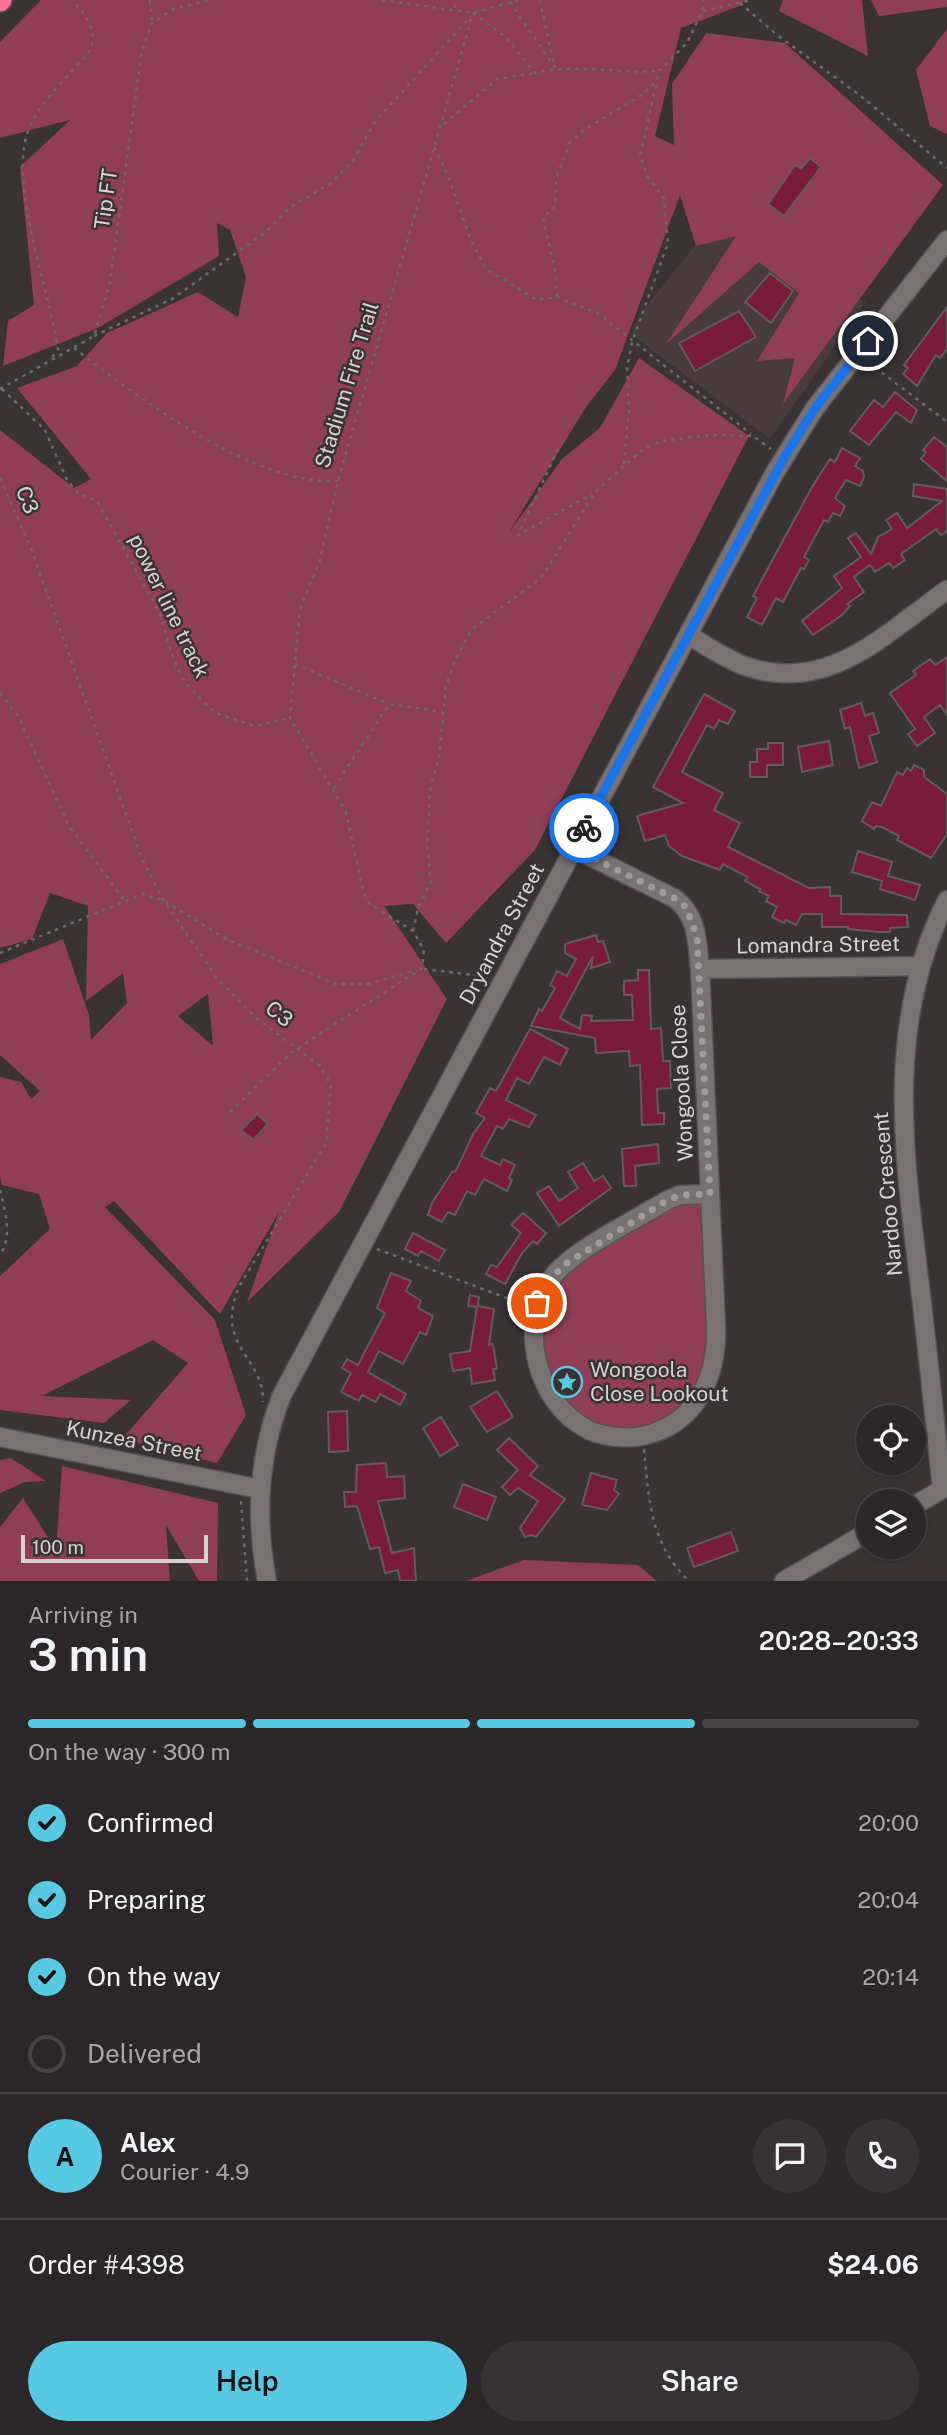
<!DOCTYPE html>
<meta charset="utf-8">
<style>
:root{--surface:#2b2627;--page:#373233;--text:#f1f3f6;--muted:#a6a5a7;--line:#474344;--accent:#57c9e3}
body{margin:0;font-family:"Public Sans",sans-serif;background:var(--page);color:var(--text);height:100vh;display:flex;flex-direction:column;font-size:26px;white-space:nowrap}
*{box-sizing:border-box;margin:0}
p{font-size:23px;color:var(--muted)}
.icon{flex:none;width:38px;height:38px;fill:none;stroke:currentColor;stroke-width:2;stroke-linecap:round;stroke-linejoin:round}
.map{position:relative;height:1581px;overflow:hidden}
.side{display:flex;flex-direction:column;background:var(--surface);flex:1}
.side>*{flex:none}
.controls{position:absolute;left:856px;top:1405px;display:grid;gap:14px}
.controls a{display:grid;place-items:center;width:70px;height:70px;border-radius:50%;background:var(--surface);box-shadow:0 2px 5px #0004,0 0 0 2px var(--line);font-size:35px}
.scale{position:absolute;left:21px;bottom:18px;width:187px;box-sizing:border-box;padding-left:7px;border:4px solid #d6d2d3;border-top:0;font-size:19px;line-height:24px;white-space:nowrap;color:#d6d2d3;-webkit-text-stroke:5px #393334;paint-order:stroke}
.pin{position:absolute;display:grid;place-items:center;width:60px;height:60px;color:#fff;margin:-30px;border:4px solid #fff;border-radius:50%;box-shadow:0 2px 7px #0007}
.courier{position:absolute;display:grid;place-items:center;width:70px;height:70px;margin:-35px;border:5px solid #1a73e8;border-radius:50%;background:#fff;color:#222;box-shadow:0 2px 9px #0007}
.headline em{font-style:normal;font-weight:600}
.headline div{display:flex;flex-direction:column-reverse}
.headline{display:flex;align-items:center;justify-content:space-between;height:119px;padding:0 28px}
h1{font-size:46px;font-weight:600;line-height:52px}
.bar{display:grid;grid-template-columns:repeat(4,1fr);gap:10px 7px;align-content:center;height:84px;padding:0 28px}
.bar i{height:9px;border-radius:5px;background:var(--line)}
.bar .active{background:var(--accent)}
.bar p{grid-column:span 4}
.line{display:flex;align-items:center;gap:18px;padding:0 28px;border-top:2px solid var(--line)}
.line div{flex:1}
.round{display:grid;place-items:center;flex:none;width:74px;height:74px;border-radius:37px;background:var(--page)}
ol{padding:0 28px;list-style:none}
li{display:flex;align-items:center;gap:21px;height:77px}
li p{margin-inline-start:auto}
li .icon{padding:7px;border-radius:50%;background:var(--accent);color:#111;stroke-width:4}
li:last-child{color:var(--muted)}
li i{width:38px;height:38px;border:4px solid var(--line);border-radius:50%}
.button{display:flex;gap:14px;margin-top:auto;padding:14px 28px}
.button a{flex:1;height:80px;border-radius:42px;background:var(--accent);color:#111;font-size:28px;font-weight:600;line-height:80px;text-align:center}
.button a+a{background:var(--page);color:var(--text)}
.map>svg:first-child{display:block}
.built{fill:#483b3d}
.green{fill:#903e55;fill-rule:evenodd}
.building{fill:#781b3b;stroke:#625b5c;stroke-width:2}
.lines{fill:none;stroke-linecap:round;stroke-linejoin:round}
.minor-casing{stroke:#575152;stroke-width:21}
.highway-casing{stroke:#575152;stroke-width:24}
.path{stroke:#6d6869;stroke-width:2.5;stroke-dasharray:3.5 5;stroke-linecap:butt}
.minor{stroke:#797273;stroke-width:18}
.highway{stroke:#fa7096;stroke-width:21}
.done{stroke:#9f9a9b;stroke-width:7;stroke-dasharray:0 12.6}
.route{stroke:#1a73e8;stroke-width:9}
.labels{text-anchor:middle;stroke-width:5;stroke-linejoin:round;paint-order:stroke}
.street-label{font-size:21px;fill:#d6d2d3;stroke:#393334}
.poi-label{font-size:21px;fill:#d6d2d3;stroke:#393334;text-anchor:start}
</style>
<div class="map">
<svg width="947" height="1581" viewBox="0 0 947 1581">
<rect width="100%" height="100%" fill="#393334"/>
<path class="built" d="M717,218L866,302L770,439L631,334L640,314Z"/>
<path class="green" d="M41,0H744L742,5L681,28L655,136L674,145L672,84L706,33L785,43L943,185L783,404L795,358L757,361L799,293L759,262L666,344L736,236L696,246L680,195L615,370L586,407L508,534L562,459L600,428L639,358L749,436L535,850L446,943L413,904L384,906L447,999L339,1212L247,1302L279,1212L220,1314L114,1201L105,1207L215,1320L246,1415L217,1463L122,1439L188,1363L153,1340L42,1396L131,1400L104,1423L0,1410V1276L50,1229L39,1194L2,1185L0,1177V1077L21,1082L31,1099L40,1091L0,1055V964L63,939L89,1015L91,1040L127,1003L123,973L86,1001L88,906L50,893L32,939L0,948V430L74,488L91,479L17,388L77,366L107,333L198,292L238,317L246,277L230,230L217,223L219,256L98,328L3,366L8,321L34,305L20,167L70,120L0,138V42ZM208,994L213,1045H212L178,1016Z
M783,0H862L868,56L779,11Z
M871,0H947V7L879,16Z
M947,29V134L930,126L916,70Z
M710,1194L716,1344L696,1404L633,1437L573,1419L541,1372L545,1288L666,1201Z
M11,1458L46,1481L25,1482L0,1493V1460Z
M62,1466L218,1503L217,1581H199L166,1525L170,1581H0V1527L23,1498L56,1550Z
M524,1560L638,1565L657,1581H466Z"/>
<path class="building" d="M810,158L821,167L784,216L768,204L795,165L801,169Z
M770,273L793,291L771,323L745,302Z
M947,307V349L940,358L936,355L917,386L903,374L908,368L904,365Z
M739,311L756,337L695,371L679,343Z
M895,392L917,410L911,423L896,412L869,445L850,431L874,400L883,407Z
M934,437L947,447V481L921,459L926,452L923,450Z
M842,448L860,458L855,466L863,471L864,477L860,486L846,480L835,498L845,506L840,516L833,513L828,522L824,520L804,557L809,560L804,569L801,568L783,602L776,598L762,625L747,617L757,598L753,596L812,487L830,459L835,462Z
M914,484L947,489V531L941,535L936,529L901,554L905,560L893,568L889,563L875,572L870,565L854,577L864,592L847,604L850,606L842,615L813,635L802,621L842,588L834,576L861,557L848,538L856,533L871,554L878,537L892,529L886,520L897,513L907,528L942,501L913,496Z
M947,657V715L940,705L924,717L935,733L917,746L908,734L915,729L890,693L916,675L913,671L930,659L935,665Z
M704,694L735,711L728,724L719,720L714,729L707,725L682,772L723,793L714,810L740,823L728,847L809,888L830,887V896H841V914L907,915L908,927L890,928V932H879L848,929V927H822V914H802L796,925L786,920L784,923L772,917L777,907L766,901L769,896L759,891L760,889L745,881L748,877L723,864L720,870L682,856L669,846L665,835L645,841L637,816L683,803L653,787Z
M861,703L865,716L873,713L879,733L869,736L877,762L859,768L850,727L845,729L840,710Z
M829,741L833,765L802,772L798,747Z
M768,743H783V765H767V777H750V762H757V749H768Z
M914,765L924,770V777L947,794V834L931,858L897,840L899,836L882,827L876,826L874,829L862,821L872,802L881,806L897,772L903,775L907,768L911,771Z
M858,851L892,862L888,876L920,885L915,900L880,889L882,881L852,872Z
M596,935L598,942L603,941L610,962L591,968L593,956L560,1018L580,1029L582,1015L592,1016L591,1021L633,1020L632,995H624V981L638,980V970H649L651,1029L661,1028L663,1061H670L671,1088L657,1089L658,1113H664V1124L642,1125L640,1065L630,1066L629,1051L596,1053L595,1038L531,1026L539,1009L542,1011L555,988L550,985L557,971L567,976L576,959L565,953V944Z
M530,1029L568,1049L560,1065L544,1057L529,1084L517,1078L506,1100L536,1115L529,1127L509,1119L503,1129L497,1126L481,1156L500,1165L503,1159L515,1165L509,1178L512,1180L507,1191L484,1179L475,1195L467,1191L455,1215L448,1212L442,1222L428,1215L432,1203L452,1172L456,1171L473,1134L485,1118L476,1113L490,1088L496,1091Z
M257,1114L268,1124L253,1140L241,1130Z
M658,1144L659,1163L635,1166L636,1186H624L622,1149Z
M583,1163L594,1181L603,1176L611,1188L559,1226L537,1193L549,1186L559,1201L578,1188L568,1172Z
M523,1213L546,1233L537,1244L533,1241L522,1253L505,1284L486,1274L491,1265L497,1267L521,1233L511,1225Z
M413,1233L445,1250L439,1261L421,1251L418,1256L405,1249Z
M391,1273L411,1281L406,1291L421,1301L418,1308L433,1316L426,1335L420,1332L403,1364L379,1351L368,1372L406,1394L400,1405L380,1394L376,1402L362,1395L359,1401L341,1392L351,1373L342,1368L347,1359L358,1365L385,1313L377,1308Z
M470,1295L479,1297L478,1306L494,1309L489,1345L493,1344L497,1369H493L495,1380L472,1384L470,1368L453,1371L450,1354L470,1351L477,1307L468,1306Z
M497,1391L513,1417L487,1432L470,1407Z
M347,1411L348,1451L329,1452L328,1412Z
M441,1417L458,1445L440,1456L423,1428Z
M509,1438L538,1466L530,1475L565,1499L536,1537L532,1535L525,1537L520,1528L538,1501L518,1488L510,1495L502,1487L518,1470L497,1450Z
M386,1463L387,1477L404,1476L405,1498L378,1501L392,1553L414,1548L416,1581H400L398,1570L385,1573L379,1547L370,1549L357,1506L345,1507L344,1492H356L357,1465Z
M591,1473L617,1480L614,1490L619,1494L607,1510L582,1505Z
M463,1484L496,1497L487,1520L454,1507Z
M731,1532L738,1551L694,1567L687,1548Z"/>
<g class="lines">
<g class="minor-casing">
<path id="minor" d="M688,635C706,645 725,659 745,666C828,695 884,634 947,590
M573,848L674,898C698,915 697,942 700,969L716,1328C717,1379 695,1425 642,1436C626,1439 604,1437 589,1430C535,1404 515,1320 555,1274C577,1248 635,1220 666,1201L680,1195L710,1194
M700,969L920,966
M0,1437L260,1489
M942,1489C935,1422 928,1354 920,1287C904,1156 884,1023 947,900
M914,1506L947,1486
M267,1581C255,1518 258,1455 282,1395L774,474L815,408L947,240
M784,1581L868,1532"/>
</g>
<g class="highway-casing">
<path id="highway" d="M0,1L1,0"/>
</g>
<path class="path" d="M150,0L152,23
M382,0L473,13L518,0
M540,0L554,65
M510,2L555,68
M740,3L777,35L861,96L947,168
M455,8L456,0
M703,11L751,0
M473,13L507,38L535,73C574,63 618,74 658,71
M444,124L497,79L535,73
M434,147L447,173L470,238L486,269L537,300L557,297L599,314L751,434
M557,297L555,270L543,218L555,206L556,179L570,142L584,130L640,96L657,81L659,71L687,43L702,12L703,0
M94,336L172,299L266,232L289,208L331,183L353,161L374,123L471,16
M74,348C139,398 255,486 338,481
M52,357L58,350C51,292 4,176 31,124C45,95 72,74 91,49C97,26 85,17 73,0
M868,362L947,422
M0,389L94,336L110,282L142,50L152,23L174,9L211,0
M2,389L45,430L67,480L78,493L97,501L160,614L173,658L185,683L215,713L255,726L290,718
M558,449L518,535L592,494
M624,464L629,410L627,369L632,342L668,243L664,199L647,175L640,156L657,81
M0,478L32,551L142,859L164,901L217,978L256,1018L319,1065L331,1085L326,1143L240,1285C212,1346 265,1357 263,1402
M295,664L389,704
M0,693L18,716L69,826L124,900
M334,788L389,704L442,712
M413,931L418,908L431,882L427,843L430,790L439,756L446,686L456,658L472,629L541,578L595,492L643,449L662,441L710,435L753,436L771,449
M0,953L142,894L164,901L226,939L336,984H368L417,970
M424,969L490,977
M230,1112L292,1052L422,968L424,950L413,931L370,904L363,891L346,812L290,718L300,609L320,560L338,481L473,13
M0,1190C5,1211 13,1236 0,1255
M377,1249L525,1305
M644,1449C649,1500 650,1544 689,1581
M241,1501L247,1581"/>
<use href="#minor" class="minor"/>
<use href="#highway" class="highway"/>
</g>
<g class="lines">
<path class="done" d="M537,1303L554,1275L567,1263L666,1201L680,1195L710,1194L697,937L686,907L674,898L573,848L584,828"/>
<path class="route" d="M584,828L784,458L815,408L868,341"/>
</g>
<defs>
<g id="sight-ring" transform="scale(1.575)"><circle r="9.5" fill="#393334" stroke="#57c9e3" stroke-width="1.5"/><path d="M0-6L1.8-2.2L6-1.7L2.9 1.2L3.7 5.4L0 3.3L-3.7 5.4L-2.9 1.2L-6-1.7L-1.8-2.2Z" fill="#57c9e3"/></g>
</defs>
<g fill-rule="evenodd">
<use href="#sight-ring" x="567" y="1382"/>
</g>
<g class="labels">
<g class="street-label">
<text transform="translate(106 199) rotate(-82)" y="7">Tip FT</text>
<text transform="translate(347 385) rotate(-73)" y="7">Stadium Fire Trail</text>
<text transform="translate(27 500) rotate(67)" y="7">C3</text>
<text transform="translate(169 606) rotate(64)" y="7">power line track</text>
<text transform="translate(502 934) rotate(-62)" y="7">Dryandra Street</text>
<text transform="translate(818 945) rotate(-1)" y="7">Lomandra Street</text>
<text transform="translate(279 1014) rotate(38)" y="7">C3</text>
<text transform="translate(682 1083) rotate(-93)" y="7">Wongoola Close</text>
<text transform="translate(888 1194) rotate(-95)" y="7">Nardoo Crescent</text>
<text transform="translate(134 1441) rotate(11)" y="7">Kunzea Street</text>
</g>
<g class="poi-label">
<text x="590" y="1377">Wongoola<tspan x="590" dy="24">Close Lookout</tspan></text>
</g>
</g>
</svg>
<div class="controls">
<a><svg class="icon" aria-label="locate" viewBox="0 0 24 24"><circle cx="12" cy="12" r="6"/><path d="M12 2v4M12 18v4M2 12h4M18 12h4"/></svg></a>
<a><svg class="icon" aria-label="layers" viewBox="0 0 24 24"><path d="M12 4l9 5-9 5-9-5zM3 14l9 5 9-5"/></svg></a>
</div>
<div class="scale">100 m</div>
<div class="pin" style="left:537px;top:1303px;background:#ea580c"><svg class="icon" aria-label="bag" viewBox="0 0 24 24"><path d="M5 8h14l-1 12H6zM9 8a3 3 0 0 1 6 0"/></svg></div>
<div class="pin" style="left:868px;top:341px;background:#1f2937"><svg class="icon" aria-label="home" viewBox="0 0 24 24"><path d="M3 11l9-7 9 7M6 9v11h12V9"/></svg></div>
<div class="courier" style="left:584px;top:828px"><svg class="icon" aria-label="bike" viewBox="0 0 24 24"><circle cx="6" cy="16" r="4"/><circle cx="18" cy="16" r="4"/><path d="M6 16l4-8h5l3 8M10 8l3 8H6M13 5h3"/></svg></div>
</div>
<section class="side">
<div class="headline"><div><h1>3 min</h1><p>Arriving in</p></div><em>20:28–20:33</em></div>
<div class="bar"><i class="active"></i><i class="active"></i><i class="active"></i><i></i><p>On the way · 300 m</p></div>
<ol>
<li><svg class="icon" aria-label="check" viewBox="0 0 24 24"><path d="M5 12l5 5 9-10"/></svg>Confirmed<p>20:00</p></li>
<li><svg class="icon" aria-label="check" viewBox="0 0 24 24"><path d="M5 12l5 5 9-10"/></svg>Preparing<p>20:04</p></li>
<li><svg class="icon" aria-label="check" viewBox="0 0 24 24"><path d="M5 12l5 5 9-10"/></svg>On the way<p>20:14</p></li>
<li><i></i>Delivered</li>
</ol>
<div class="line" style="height:126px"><b class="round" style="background:var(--accent);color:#111">A</b><div><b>Alex</b><p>Courier · 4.9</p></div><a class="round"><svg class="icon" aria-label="chat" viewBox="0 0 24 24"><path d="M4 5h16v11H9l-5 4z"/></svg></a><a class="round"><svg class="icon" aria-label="phone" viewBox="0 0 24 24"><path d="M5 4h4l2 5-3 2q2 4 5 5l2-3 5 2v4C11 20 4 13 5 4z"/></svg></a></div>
<div class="line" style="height:91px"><div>Order #4398</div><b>$24.06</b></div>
<div class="button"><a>Help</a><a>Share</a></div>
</section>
